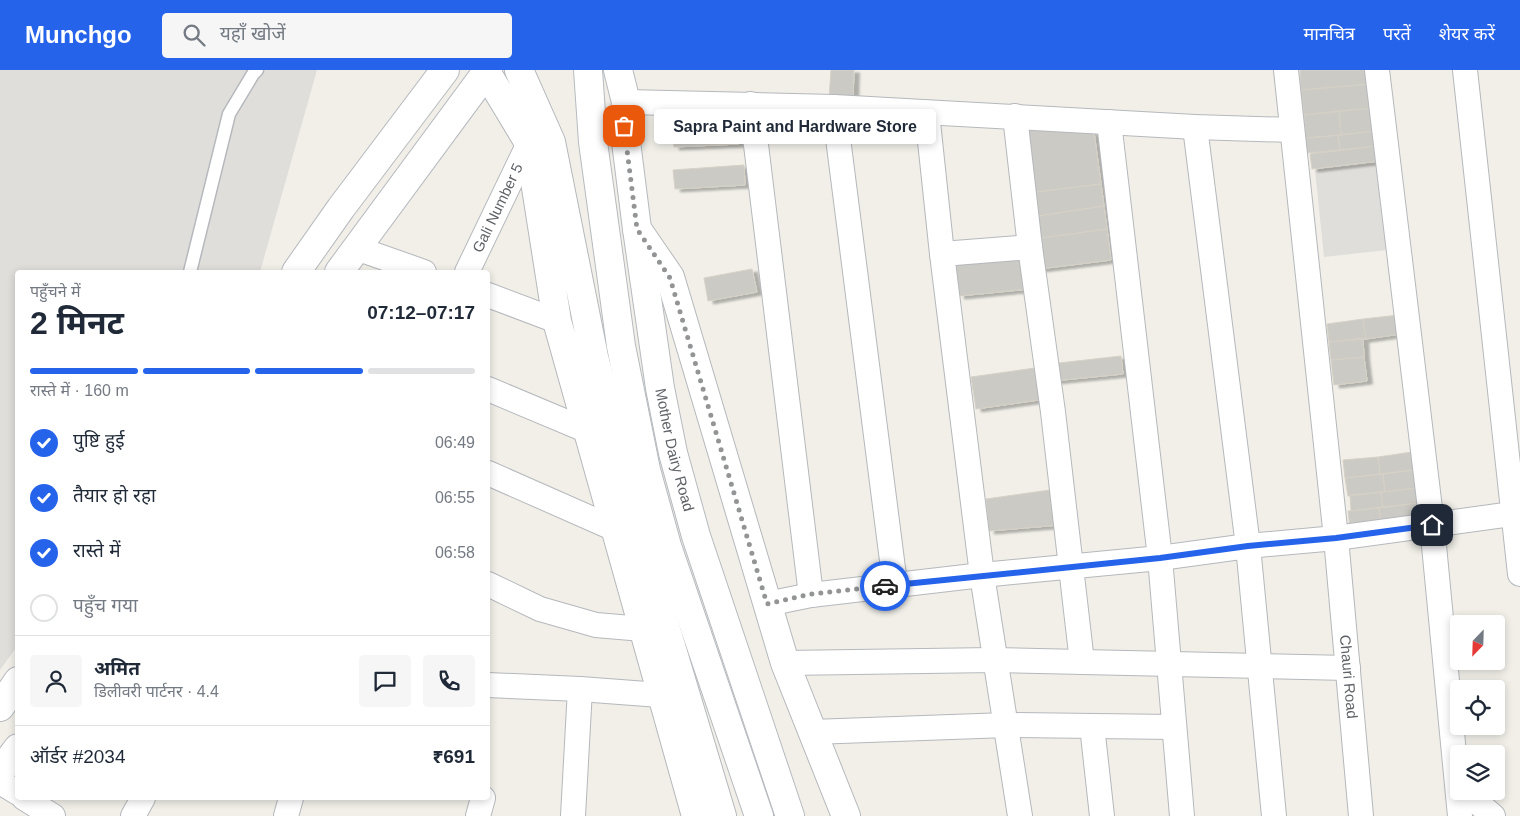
<!DOCTYPE html>
<html lang="hi">
<meta charset="utf-8">
<style>
:root{--surface:#fff;--page:#f6f6f7;--text:#1f2937;--muted:#747a83;--line:#e0e1e3;--accent:#2563eb}
body{margin:0;font-family:Helvetica,"Noto Sans Devanagari",sans-serif;background:var(--page);color:var(--text);height:100vh;display:flex;flex-direction:column;font-size:19px;white-space:nowrap}
*{box-sizing:border-box;margin:0}
p{font-size:16px;color:var(--muted)}
.icon{flex:none;width:28px;height:28px;fill:none;stroke:currentColor;stroke-width:2;stroke-linecap:round;stroke-linejoin:round}
.map{position:relative;flex:1;overflow:hidden}
.panel{position:absolute;left:15px;top:200px;width:475px;height:530px;display:flex;flex-direction:column;background:var(--surface);border-radius:5px;box-shadow:0 2px 8px #0003}
.panel>*{flex:none}
.needle{width:32px;rotate:203deg}
.tools{position:absolute;left:1450px;top:545px;display:grid;gap:10px}
.tools a{display:grid;place-items:center;width:55px;height:55px;border-radius:5px;background:var(--surface);box-shadow:0 2px 8px #0003;font-size:25px}
.pin{position:absolute;display:grid;place-items:center;width:42px;height:42px;color:#fff;margin:-21px;border-radius:10px;box-shadow:0 2px 8px #0006}
.courier{position:absolute;display:grid;place-items:center;width:50px;height:50px;margin:-25px;border:4px solid #2563eb;border-radius:50%;background:#fff;color:#222;box-shadow:0 1px 6px #0007}
.bubble{position:absolute;height:35px;border-radius:5px;background:var(--surface);box-shadow:0 2px 8px #0003;font-size:16px;font-weight:700;line-height:35px;text-align:center}
.overview em{font-style:normal;font-weight:700}
.overview div{display:flex;flex-direction:column-reverse}
.overview{display:flex;align-items:center;justify-content:space-between;height:85px;padding:0 15px}
h1{font-size:32px;font-weight:700;line-height:38px}
.bar{display:grid;grid-template-columns:repeat(4,1fr);gap:8px 5px;align-content:center;height:60px;padding:0 15px}
.bar i{height:6px;border-radius:4px;background:var(--line)}
.bar .on{background:var(--accent)}
.bar p{grid-column:span 4}
.line{display:flex;align-items:center;gap:12px;padding:0 15px;border-top:1px solid var(--line)}
.line div{flex:1}
.round{display:grid;place-items:center;flex:none;width:52px;height:52px;border-radius:5px;background:var(--page)}
ol{padding:0 15px;list-style:none}
li{display:flex;align-items:center;gap:15px;height:55px}
li p{margin-inline-start:auto}
li .icon{padding:5px;border-radius:50%;background:var(--accent);color:#fff;stroke-width:4}
li:last-child{color:var(--muted)}
li i{width:28px;height:28px;border:2px solid var(--line);border-radius:50%}
header{display:flex;align-items:center;gap:30px;box-sizing:border-box;height:70px;padding:0 25px;background:var(--accent);color:#fff}
header strong{font-size:24px}
nav{display:flex;gap:28px;margin-inline-start:auto;font-size:18px}
.search{width:350px;height:45px;background:var(--page);display:flex;align-items:center;gap:12px;box-sizing:border-box;padding:0 18px;border-radius:5px;color:var(--muted);font-size:19px}
.map>svg:first-child{display:block}
.industrial{fill:#e0deda}
.building{fill:#cccac5;stroke:#d6d1c6;filter:url(#shadow)}
.lines{fill:none;stroke-linecap:round;stroke-linejoin:round}
.service-casing{stroke:#b5b8bc;stroke-width:15}
.minor-casing{stroke:#b5b8bc;stroke-width:26}
.tertiary-casing{stroke:#b5b8bc;stroke-width:30}
.secondary-casing{stroke:#b6babf;stroke-width:30}
.service{stroke:#fff;stroke-width:12}
.minor{stroke:#fff;stroke-width:24}
.tertiary{stroke:#fff;stroke-width:28}
.secondary{stroke:#fff;stroke-width:28}
.done{stroke:#929495;stroke-width:5;stroke-dasharray:0 9}
.route{stroke:#2563eb;stroke-width:6}
.labels{text-anchor:middle;stroke-width:5;stroke-linejoin:round;paint-order:stroke}
.street-label{font-size:15px;fill:#5f6368;stroke:#fff}
</style>
<header>
<strong>Munchgo</strong>
<div class="search"><svg class="icon" aria-label="search" viewBox="0 0 24 24"><circle cx="10" cy="10" r="6"/><path d="M15 15l6 6"/></svg>यहाँ खोजें</div>
<nav><a>मानचित्र</a><a>परतें</a><a>शेयर करें</a></nav>
</header>
<div class="map">
<svg width="1520" height="746" viewBox="0 0 1520 746">
<defs>
<filter id="shadow"><feDropShadow dx="5.5" dy="3" stdDeviation="1" flood-color="#0004"/></filter>
</defs>
<rect width="100%" height="100%" fill="#f1efe8"/>
<path class="industrial" d="M0,0H317L260,202H18V575L0,600Z
M1377,93L1387,180L1324,187L1315,100Z"/>
<path class="building" d="M831,0H854L853,30L829,28Z
M1300,0H1370L1371,14L1301,20Z
M1371,14L1373,38L1304,45L1301,20Z
M1373,38L1375,61L1341,65L1339,41Z
M669,41L733,42L739,74L674,77Z
M1339,41L1341,65L1306,68L1304,45Z
M1020,59L1094,62L1101,114L1027,123Z
M1375,61L1377,76L1340,80L1338,65Z
M1338,65L1340,80L1307,83L1306,68Z
M1377,76L1379,91L1312,99L1310,84Z
M744,95L745,115L675,119L673,100Z
M1101,114L1104,136L1031,147L1027,123Z
M1104,136L1107,159L1034,169L1031,147Z
M1107,159L1111,190L1039,199L1034,169Z
M1026,186L1030,219L959,226L956,193Z
M752,199L757,222L708,231L704,208Z
M1399,245L1401,264L1366,269L1363,249Z
M1363,249L1366,269L1329,272L1327,254Z
M1363,268L1364,287L1331,290L1329,272Z
M1121,286L1123,304L1053,311L1050,294Z
M1364,287L1367,311L1334,315L1331,290Z
M1042,297L1046,329L976,339L971,307Z
M1412,382L1414,400L1380,404L1378,387Z
M1378,387L1380,404L1345,408L1343,390Z
M1414,400L1416,418L1385,422L1383,404Z
M1383,404L1385,422L1348,426L1345,408Z
M1416,418L1418,433L1383,437L1381,422Z
M1057,419L1060,455L989,461L986,429Z
M1381,422L1383,437L1351,441L1350,425Z
M1418,433L1420,450L1381,455L1379,438Z
M1379,438L1381,455L1350,459L1348,441Z"/>
<g class="lines">
<g class="service-casing">
<path id="service" d="M190,202L229,44L253,4L257,0"/>
</g>
<g class="minor-casing">
<g id="minor">
<path id="s1" d="M1286,0L1336,468L1361,746"/>
<path d="M1377,0L1432,455L1460,746"/>
<path d="M1465,0L1520,504"/>
<path d="M626,32L834,37L1195,57L1292,60"/>
<path d="M751,34L811,525"/>
<path d="M834,37L895,514"/>
<path d="M927,43L942,184L982,505L1020,746"/>
<path d="M1015,46L1030,177L1053,342L1082,592"/>
<path d="M1109,52L1160,488L1182,746"/>
<path d="M1195,57L1248,476L1274,746"/>
<path d="M356,178L424,202"/>
<path d="M942,184L1030,177"/>
<path id="s2" d="M467,202L529,73"/>
<path d="M488,225L557,251"/>
<path d="M488,319L588,361"/>
<path d="M488,403L615,459"/>
<path d="M488,514L540,539L596,555L643,559"/>
<path d="M767,534L811,525L982,505L1160,488L1248,476L1336,468L1520,443"/>
<path d="M785,593L994,590L1348,598"/>
<path d="M488,615L580,619L660,625"/>
<path d="M1092,656L1102,746"/>
<path d="M812,662L1007,655L1174,657"/>
<path d="M0,712L18,723"/>
<path d="M1464,721L1493,746"/>
<path d="M24,728L53,746"/>
<path d="M133,746L143,728"/>
<path d="M286,746L291,728"/>
<path d="M478,746L483,728"/>
<path d="M573,746L580,619"/>
</g>
</g>
<g class="tertiary-casing">
<path id="tertiary" d="M485,0L529,73L557,251L696,746
M519,0L551,72L594,287L656,526L722,746
M637,159L670,207L785,593L846,746"/>
</g>
<g class="secondary-casing">
<g id="secondary">
<path d="M588,0L593,72L621,276L646,400L667,476L759,746"/>
<path id="s3" d="M618,0L626,32L624,56L637,159L660,318L673,383L696,466L790,746"/>
<path d="M296,202L341,138L445,0"/>
<path d="M339,202L488,0"/>
<path d="M0,637L18,611"/>
<path d="M0,702L18,678"/>
</g>
</g>
<use href="#service" class="service"/>
<use href="#minor" class="minor"/>
<use href="#tertiary" class="tertiary"/>
<use href="#secondary" class="secondary"/>
</g>
<g class="lines">
<path class="done" d="M624,56L637,159L670,208L767,534L811,524L885,516"/>
<path class="route" d="M885,516L1160,488L1248,476L1336,468L1432,455"/>
</g>
<g class="labels">
<g class="street-label">
<text dy="5" stroke="none"><textPath href="#s2" startOffset="71">Gali Number 5</textPath></text>
<text dy="5" stroke="none"><textPath href="#s3" startOffset="385">Mother Dairy Road</textPath></text>
<text dy="5" stroke="none"><textPath href="#s1" startOffset="610">Chauri Road</textPath></text>
</g>
</g>
</svg>
<div class="tools">
<a><svg class="needle" viewBox="-14 -14 28 28"><path d="M0-13l5 13h-10z" fill="#e53935"/><path d="M0 13l5-13h-10z" fill="#747a83"/></svg></a>
<a><svg class="icon" aria-label="locate" viewBox="0 0 24 24"><circle cx="12" cy="12" r="6"/><path d="M12 2v4M12 18v4M2 12h4M18 12h4"/></svg></a>
<a><svg class="icon" aria-label="layers" viewBox="0 0 24 24"><path d="M12 4l9 5-9 5-9-5zM3 14l9 5 9-5"/></svg></a>
</div>
<div class="pin" style="left:624px;top:56px;background:#ea580c"><svg class="icon" aria-label="bag" viewBox="0 0 24 24"><path d="M5 8h14l-1 12H6zM9 8a3 3 0 0 1 6 0"/></svg></div>
<div class="pin" style="left:1432px;top:455px;background:#1f2937"><svg class="icon" aria-label="home" viewBox="0 0 24 24"><path d="M3 11l9-7 9 7M6 9v11h12V9"/></svg></div>
<div class="courier" style="left:885px;top:516px"><svg class="icon" aria-label="car" viewBox="0 0 24 24"><path d="M5 17H2v-5l4-1 3-4h7l3 4 3 1v5h-3M9 17h6M6 11h13"/><circle cx="7" cy="17" r="2"/><circle cx="17" cy="17" r="2"/></svg></div>
<div class="bubble" style="left:654px;top:39px;width:282px">Sapra Paint and Hardware Store</div>
<section class="panel">
<div class="overview"><div><h1>2 मिनट</h1><p>पहुँचने में</p></div><em>07:12–07:17</em></div>
<div class="bar"><i class="on"></i><i class="on"></i><i class="on"></i><i></i><p>रास्ते में · 160 m</p></div>
<ol>
<li><svg class="icon" aria-label="check" viewBox="0 0 24 24"><path d="M5 12l5 5 9-10"/></svg>पुष्टि हुई<p>06:49</p></li>
<li><svg class="icon" aria-label="check" viewBox="0 0 24 24"><path d="M5 12l5 5 9-10"/></svg>तैयार हो रहा<p>06:55</p></li>
<li><svg class="icon" aria-label="check" viewBox="0 0 24 24"><path d="M5 12l5 5 9-10"/></svg>रास्ते में<p>06:58</p></li>
<li><i></i>पहुँच गया</li>
</ol>
<div class="line" style="height:90px"><a class="round"><svg class="icon" aria-label="person" viewBox="0 0 24 24"><circle cx="12" cy="8" r="4"/><path d="M4 21q1-7 8-7t8 7"/></svg></a><div><b>अमित</b><p>डिलीवरी पार्टनर · 4.4</p></div><a class="round"><svg class="icon" aria-label="chat" viewBox="0 0 24 24"><path d="M4 5h16v11H9l-5 4z"/></svg></a><a class="round"><svg class="icon" aria-label="phone" viewBox="0 0 24 24"><path d="M5 4h4l2 5-3 2q2 4 5 5l2-3 5 2v4C11 20 4 13 5 4z"/></svg></a></div>
<div class="line" style="height:65px"><div>ऑर्डर #2034</div><b>₹691</b></div>
</section>
</div>
